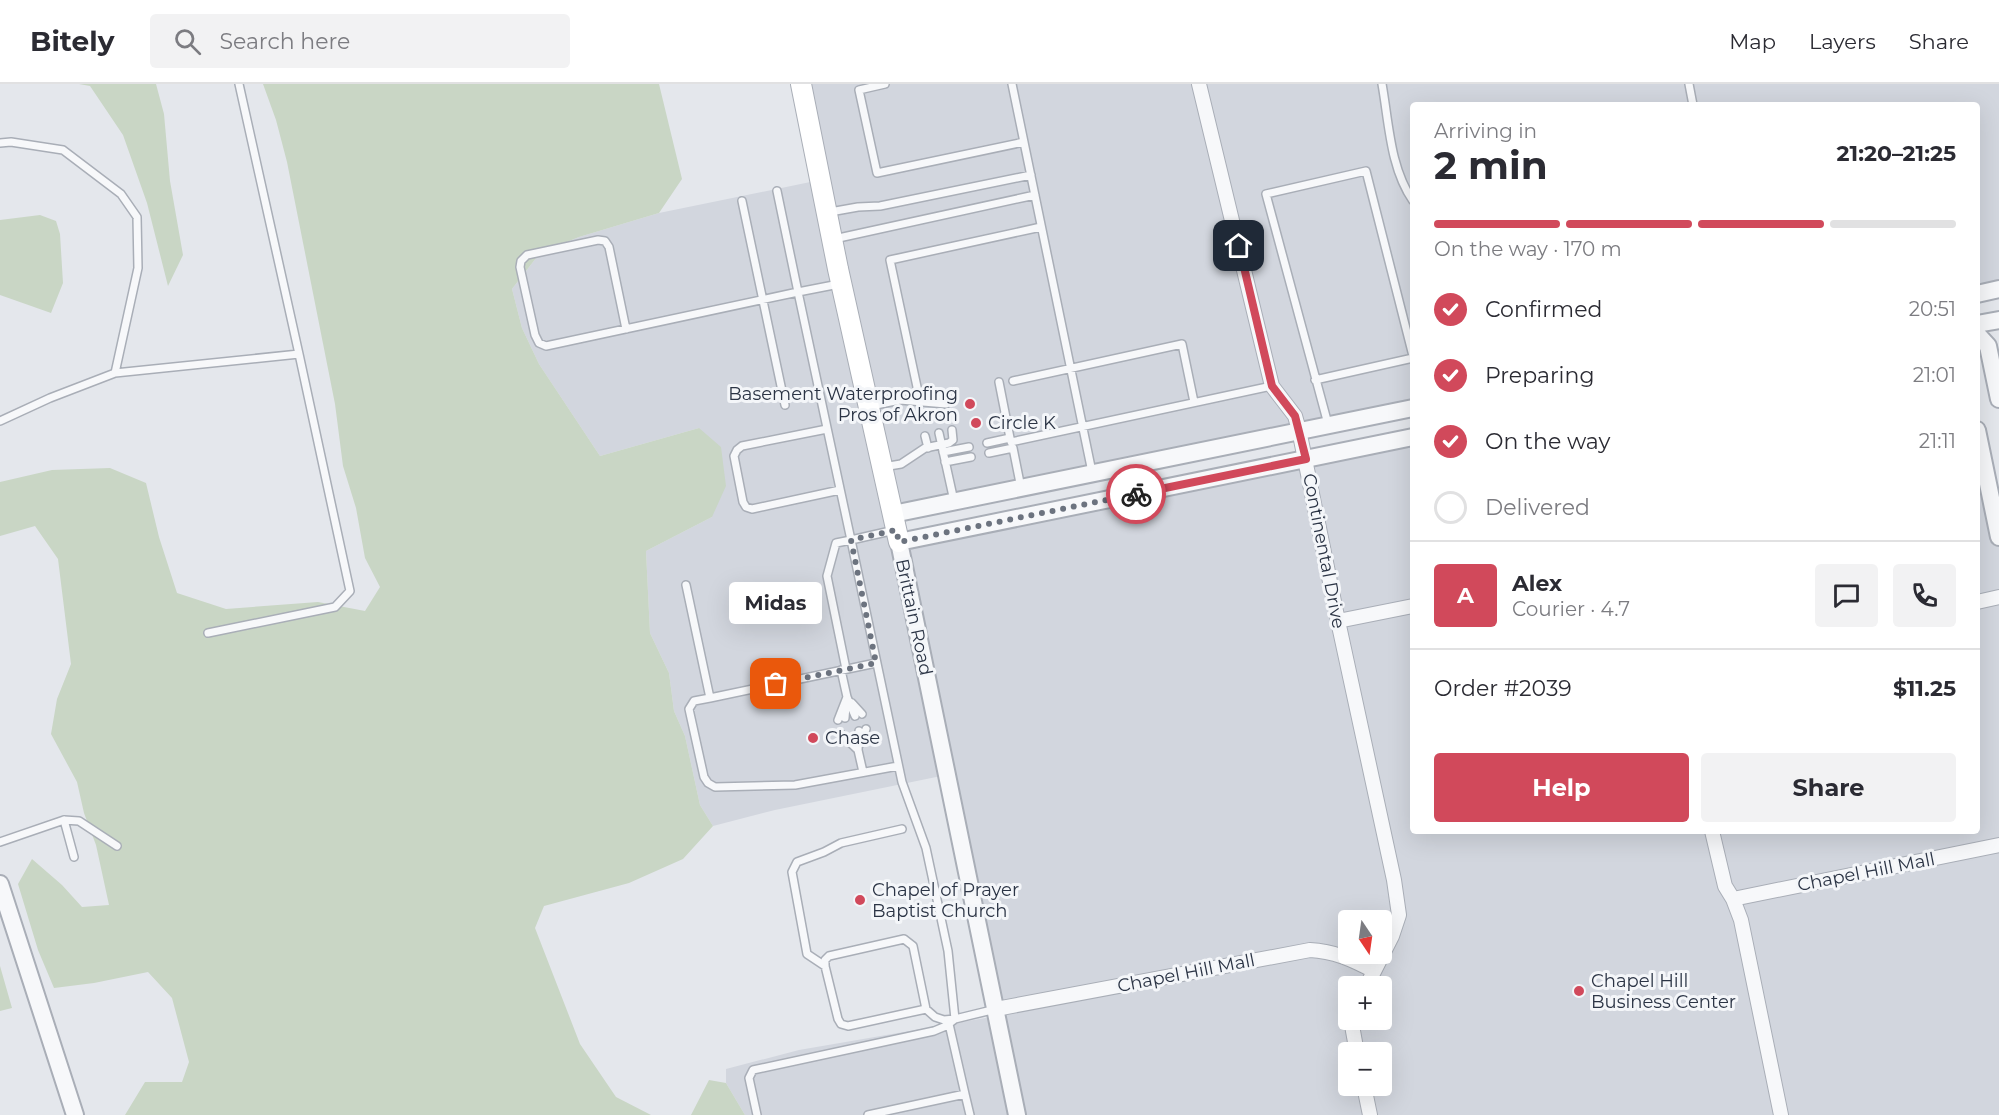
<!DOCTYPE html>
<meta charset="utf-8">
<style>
:root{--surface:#fff;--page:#f2f2f3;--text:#2b2b33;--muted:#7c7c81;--line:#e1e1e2;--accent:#d1495b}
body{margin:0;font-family:Montserrat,sans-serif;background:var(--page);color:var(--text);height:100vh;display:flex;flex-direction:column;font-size:22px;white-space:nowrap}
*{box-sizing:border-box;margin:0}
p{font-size:20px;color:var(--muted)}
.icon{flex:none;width:33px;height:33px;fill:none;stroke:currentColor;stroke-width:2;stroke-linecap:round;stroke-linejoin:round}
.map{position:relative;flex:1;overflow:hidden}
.panel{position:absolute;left:1410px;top:18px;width:570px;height:732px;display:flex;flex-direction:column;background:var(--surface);border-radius:6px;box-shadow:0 6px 24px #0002}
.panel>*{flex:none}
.needle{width:39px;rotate:167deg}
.controls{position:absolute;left:1338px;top:826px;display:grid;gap:12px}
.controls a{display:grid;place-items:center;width:54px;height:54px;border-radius:6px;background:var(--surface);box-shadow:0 6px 24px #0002;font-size:30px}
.pin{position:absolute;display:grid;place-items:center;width:51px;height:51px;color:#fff;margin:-26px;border-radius:12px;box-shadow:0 3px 9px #0006}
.courier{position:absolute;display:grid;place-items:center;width:60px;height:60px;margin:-30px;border:4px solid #d1495b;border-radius:50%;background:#fff;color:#222;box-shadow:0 2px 8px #0007}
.bubble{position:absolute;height:42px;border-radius:6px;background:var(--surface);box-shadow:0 6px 24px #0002;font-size:20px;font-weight:700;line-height:42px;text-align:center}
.overview em{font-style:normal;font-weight:700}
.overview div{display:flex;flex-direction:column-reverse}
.overview{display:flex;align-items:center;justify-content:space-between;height:102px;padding:0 24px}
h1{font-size:39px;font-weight:700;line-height:45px}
.bar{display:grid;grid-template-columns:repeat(4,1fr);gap:9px 6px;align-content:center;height:72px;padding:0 24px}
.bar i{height:8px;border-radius:4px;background:var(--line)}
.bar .selected{background:var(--accent)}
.bar p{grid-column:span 4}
.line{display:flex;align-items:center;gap:15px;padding:0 24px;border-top:2px solid var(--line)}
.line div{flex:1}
.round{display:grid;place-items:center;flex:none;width:63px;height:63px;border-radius:6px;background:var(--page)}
ol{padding:0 24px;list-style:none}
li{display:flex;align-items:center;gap:18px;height:66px}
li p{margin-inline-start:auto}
li .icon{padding:6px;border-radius:50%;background:var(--accent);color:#fff;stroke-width:4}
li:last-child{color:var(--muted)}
li i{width:33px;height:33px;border:3px solid var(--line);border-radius:50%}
.primary-button{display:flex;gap:12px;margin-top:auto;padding:12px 24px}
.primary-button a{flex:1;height:69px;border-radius:6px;background:var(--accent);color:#fff;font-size:24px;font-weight:700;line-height:69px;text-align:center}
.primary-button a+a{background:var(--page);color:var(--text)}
header{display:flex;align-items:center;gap:36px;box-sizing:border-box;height:84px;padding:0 30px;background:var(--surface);border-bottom:2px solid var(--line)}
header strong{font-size:28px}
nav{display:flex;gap:33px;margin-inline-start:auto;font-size:21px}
.search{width:420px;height:54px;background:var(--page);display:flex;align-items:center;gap:15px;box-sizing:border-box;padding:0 21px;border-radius:6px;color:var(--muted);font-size:22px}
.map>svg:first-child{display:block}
.built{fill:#d2d6de;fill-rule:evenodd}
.green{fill:#c9d6c5}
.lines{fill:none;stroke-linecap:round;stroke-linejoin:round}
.service-casing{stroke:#a9aeb7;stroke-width:10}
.minor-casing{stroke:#a9aeb7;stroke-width:16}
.tertiary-casing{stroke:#a9aeb7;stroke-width:20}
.secondary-casing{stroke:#a9aeb7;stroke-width:22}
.service{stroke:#f7f8fa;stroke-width:7}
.minor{stroke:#f7f8fa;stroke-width:14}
.tertiary{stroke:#f7f8fa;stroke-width:16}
.secondary{stroke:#fff;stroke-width:20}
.done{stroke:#6c737f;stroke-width:6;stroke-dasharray:0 10.8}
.route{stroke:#d1495b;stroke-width:8}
.poi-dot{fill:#d1495b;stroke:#f4f6f9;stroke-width:2}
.labels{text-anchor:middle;stroke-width:6;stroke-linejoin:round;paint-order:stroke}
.poi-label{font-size:18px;fill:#2b3445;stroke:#f4f6f9;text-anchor:start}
.street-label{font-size:18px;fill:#2b3445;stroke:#f4f6f9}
</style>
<header>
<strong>Bitely</strong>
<div class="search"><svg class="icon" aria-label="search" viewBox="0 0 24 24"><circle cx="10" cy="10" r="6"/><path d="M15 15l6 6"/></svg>Search here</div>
<nav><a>Map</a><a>Layers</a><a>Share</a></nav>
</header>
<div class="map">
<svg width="1999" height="1031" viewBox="0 0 1999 1031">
<rect width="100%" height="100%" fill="#e4e7ec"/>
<path class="built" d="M801,0H1999V205L1977,209V21H1413V324L893,430L899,457L1413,353V747H1977V346L1999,452V1031H745L726,999V985L799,966L997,932L946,691L775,726L713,742L700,721L685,652L674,627L669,589L650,549L646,467L712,433L699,344L600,372L539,280L522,244L512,205L540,169L579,153L659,129L820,96ZM1348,837H1382V870H1348ZM1348,903H1382V936H1348ZM1348,969H1382V1002H1348Z"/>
<path class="green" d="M79,0H156L164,30L170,97L183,171L168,202L147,119L123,51L90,2Z
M263,0H659L682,95L659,129L579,153L540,169L512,205L522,244L539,280L600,372L699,344L721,363L726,402L712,433L646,467L650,549L669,589L674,627L685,652L700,721L713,742L683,775L629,799L544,822L535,844L580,960L616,1013L651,1031H125L145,998H182L189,978L172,914L148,888L94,899L54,904L38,866L18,800L32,775L62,801L82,823L109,821L96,761L84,729L77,698L51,650L57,615L71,580L58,475L35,442L0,452V398L52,386L110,384L146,399L159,453L177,509L226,525L318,518L365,527L380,503L365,474L356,424L343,382L335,320L287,78L276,36Z
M40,131L56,137L60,150L63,199L51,229L0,211V136Z
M0,882L12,924L0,927Z
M709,996L726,999L745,1031H691Z"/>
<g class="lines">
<g class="service-casing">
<path id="service" d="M885,0L859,6L877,89L1024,58
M1012,0L1092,388
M1382,0C1389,39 1390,84 1413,117
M1689,0L1693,21
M0,59L11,58L63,66L121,110L137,133L138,184L115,289L50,314L0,337
M742,117L785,321
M830,128L858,123L880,122L1031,91
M834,155L1035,111
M839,200L798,208L851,456L895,446
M626,245L609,163L605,157L598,156L527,171L521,177L520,183L535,251L539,259L546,262L798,208L777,107
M115,289L299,270L239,0
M1315,296L1413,274
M1013,297L1182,260L1194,318
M999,298L1010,354
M920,317L890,176L1041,143
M871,322L900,316L946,320
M1328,340L1266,110L1366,87L1413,272
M827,345L742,362L737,366L734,372L743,418L746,423L752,425L840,406
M939,349L954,417
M925,352L928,364
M1011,358L1272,302
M987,359L1010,354L1011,357
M943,368L969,363
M989,369L1013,364L1021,404
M945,378L971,373
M883,383L901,380L925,364L949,359L953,356L952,346
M686,501L710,614L876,579
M208,549L335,523L350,507L299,270
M846,585L827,492L836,459L851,456L902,698L926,764L948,867L955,935L996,925
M841,586L847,613L855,632
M710,614L694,617L689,625L704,693L708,699L715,703L795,701L898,682
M852,619L862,630
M845,634L846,622
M838,636L847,613
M859,647L858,666L863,688
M841,650L858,666
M860,660L866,645
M64,736L79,737L117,762
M0,758L64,736L74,773
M825,882L807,870L792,788L797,778L824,768L841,759L902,745
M926,925L848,942L841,940L838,935L825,882V876L829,872L904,855L913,862L926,925L935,933L944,936L955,935
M965,1010L970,1031
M757,1031L749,994L753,986L934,947L946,942L955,935
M868,1031L965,1010L949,940"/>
</g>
<g class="minor-casing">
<path id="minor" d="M1199,0L1272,302L1295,332L1299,346L1338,537L1394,796L1399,831L1392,852L1366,903
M1977,518L1999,513
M1338,537L1413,522
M1712,747L1725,802L1733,815L1741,836L1781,1031
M1733,815L1999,761
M996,925L1310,866C1334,867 1353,876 1374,887
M1351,936L1357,969
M1364,1002L1370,1031"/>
</g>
<g class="tertiary-casing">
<path id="tertiary" d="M1977,210L1999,205
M1977,240L1999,236
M1977,250L1988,262L1999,315
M1977,346L1999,453
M893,430L1413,324
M0,800L75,1031
M1017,1031L899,458L1413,353"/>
</g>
<g class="secondary-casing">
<path id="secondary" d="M801,0L838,185L899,458"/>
</g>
<use href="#service" class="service"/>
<use href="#minor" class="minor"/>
<use href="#tertiary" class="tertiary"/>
<use href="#secondary" class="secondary"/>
</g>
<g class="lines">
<path class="done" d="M776,600L876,579L851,456L896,446L899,458L1136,410"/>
<path class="route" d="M1136,410L1306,375L1295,332L1272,302L1239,162"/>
</g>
<g class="poi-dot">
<circle cx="970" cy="320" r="6"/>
<circle cx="976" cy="339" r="6"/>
<circle cx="813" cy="654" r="6"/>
<circle cx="860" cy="816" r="6"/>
<circle cx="1579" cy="907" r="6"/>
</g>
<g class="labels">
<g class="poi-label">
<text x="958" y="316" text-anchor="end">Basement Waterproofing<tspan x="958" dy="21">Pros of Akron</tspan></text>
<text x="988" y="345">Circle K</text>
<text x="825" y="660">Chase</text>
<text x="872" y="812">Chapel of Prayer<tspan x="872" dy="21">Baptist Church</tspan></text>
<text x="1591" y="903">Chapel Hill<tspan x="1591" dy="21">Business Center</tspan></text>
</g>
<g class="street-label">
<text transform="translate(1324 467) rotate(79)" y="6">Continental Drive</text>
<text transform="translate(914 533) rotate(78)" y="6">Brittain Road</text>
<text transform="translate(1866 788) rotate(-11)" y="6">Chapel Hill Mall</text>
<text transform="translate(1186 889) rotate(-11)" y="6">Chapel Hill Mall</text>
</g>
</g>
</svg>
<div class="controls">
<a><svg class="needle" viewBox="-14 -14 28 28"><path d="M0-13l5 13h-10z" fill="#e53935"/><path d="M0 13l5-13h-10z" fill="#7c7c81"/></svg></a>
<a>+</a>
<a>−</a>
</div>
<div class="pin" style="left:776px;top:600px;background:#ea580c"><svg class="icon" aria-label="bag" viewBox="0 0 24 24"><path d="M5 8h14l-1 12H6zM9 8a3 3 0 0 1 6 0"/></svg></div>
<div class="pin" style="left:1239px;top:162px;background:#1f2937"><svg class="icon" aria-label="home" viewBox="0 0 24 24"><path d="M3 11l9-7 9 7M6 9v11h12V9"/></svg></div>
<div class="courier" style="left:1136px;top:410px"><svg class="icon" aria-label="bike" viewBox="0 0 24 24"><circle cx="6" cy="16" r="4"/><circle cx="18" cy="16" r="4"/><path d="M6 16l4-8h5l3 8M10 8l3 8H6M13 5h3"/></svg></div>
<div class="bubble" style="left:729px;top:498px;width:93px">Midas</div>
<section class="panel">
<div class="overview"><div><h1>2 min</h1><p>Arriving in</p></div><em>21:20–21:25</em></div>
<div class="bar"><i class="selected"></i><i class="selected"></i><i class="selected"></i><i></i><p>On the way · 170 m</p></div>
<ol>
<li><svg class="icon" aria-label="check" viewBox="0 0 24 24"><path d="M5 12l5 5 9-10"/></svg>Confirmed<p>20:51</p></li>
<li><svg class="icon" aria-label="check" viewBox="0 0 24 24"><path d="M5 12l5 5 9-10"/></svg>Preparing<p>21:01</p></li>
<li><svg class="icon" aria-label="check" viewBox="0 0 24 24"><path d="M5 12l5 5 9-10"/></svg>On the way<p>21:11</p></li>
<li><i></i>Delivered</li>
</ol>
<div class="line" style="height:108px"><b class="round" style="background:var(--accent);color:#fff">A</b><div><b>Alex</b><p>Courier · 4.7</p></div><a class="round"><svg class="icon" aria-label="chat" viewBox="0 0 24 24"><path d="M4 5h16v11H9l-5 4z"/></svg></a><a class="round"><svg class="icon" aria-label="phone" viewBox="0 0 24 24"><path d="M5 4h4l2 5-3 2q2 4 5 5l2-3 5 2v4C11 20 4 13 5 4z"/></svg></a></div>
<div class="line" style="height:78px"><div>Order #2039</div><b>$11.25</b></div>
<div class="primary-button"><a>Help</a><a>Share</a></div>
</section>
</div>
